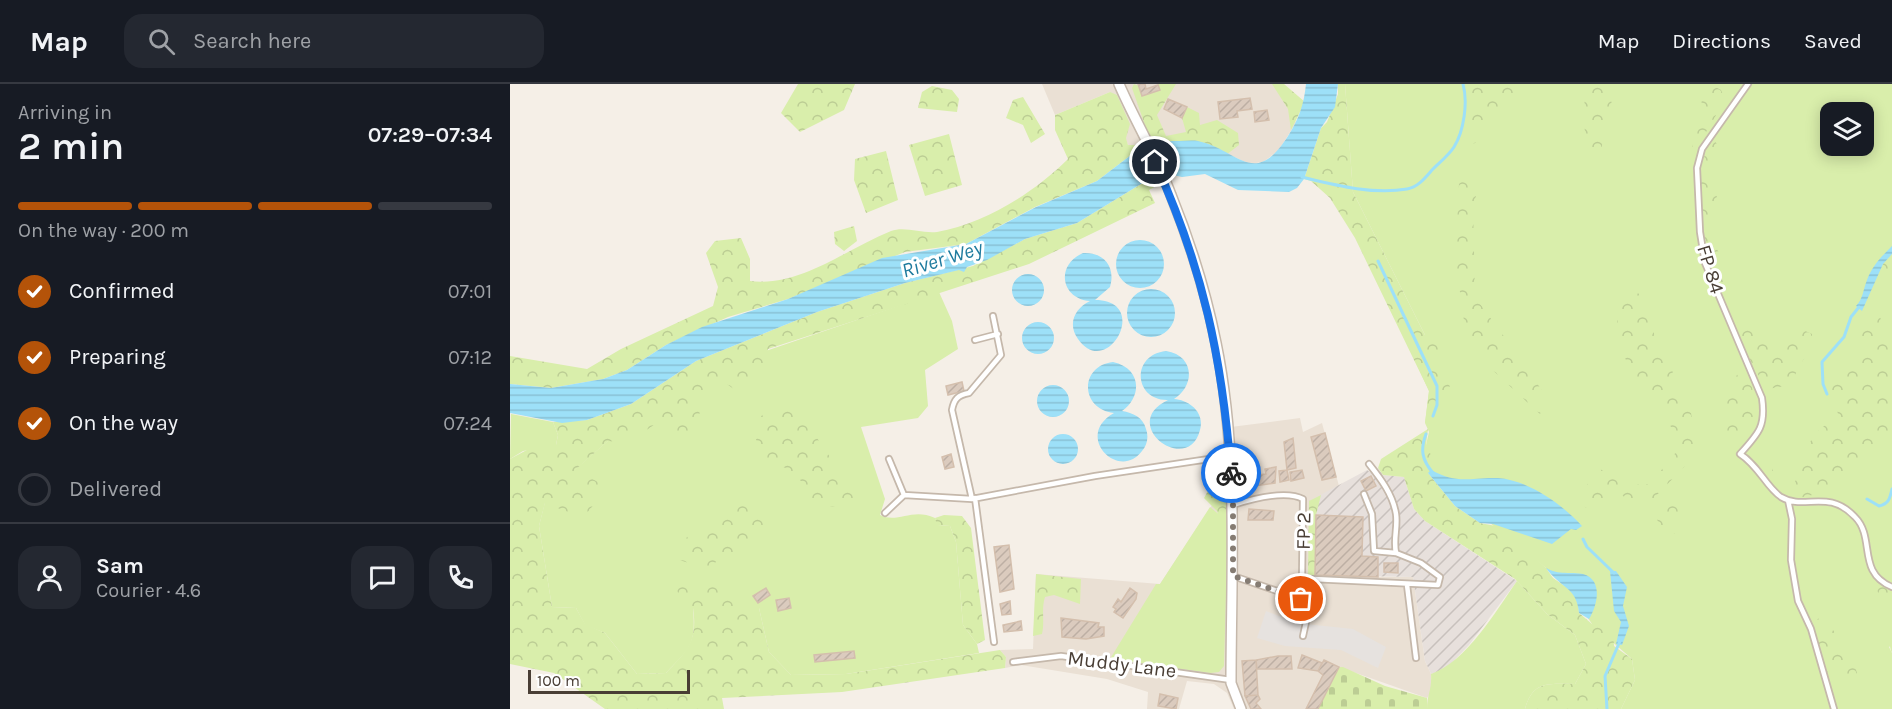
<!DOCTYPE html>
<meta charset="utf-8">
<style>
:root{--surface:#171b24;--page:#242831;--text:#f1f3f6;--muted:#9ea1a6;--line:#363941;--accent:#b45309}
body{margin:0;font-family:Karla,sans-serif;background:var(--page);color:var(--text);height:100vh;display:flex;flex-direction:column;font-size:22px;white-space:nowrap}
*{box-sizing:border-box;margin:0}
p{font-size:20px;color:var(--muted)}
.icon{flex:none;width:33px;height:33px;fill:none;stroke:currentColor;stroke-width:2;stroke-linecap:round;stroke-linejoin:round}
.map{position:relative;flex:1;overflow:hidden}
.drawer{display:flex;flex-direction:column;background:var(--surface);width:510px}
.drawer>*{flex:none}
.tools{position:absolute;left:1310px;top:18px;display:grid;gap:12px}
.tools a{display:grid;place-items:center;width:54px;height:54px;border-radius:12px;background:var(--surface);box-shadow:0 3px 15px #0003;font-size:30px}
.scale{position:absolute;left:18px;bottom:15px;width:162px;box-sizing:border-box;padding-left:6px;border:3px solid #493e35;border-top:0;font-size:16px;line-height:21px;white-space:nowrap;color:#493e35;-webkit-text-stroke:4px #fff;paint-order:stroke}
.pin{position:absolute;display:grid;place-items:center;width:51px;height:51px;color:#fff;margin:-26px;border:3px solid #fff;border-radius:50%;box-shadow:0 2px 6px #0007}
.courier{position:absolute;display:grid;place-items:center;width:60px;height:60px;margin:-30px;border:4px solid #1a73e8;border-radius:50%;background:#fff;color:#222;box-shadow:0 2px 8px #0007}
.head em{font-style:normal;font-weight:600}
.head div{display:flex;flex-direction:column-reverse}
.head{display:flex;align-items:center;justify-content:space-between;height:102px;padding:0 18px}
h1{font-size:39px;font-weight:600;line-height:45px}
.bar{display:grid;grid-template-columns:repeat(4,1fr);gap:9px 6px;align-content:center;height:72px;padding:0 18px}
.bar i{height:8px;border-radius:4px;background:var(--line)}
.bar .active{background:var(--accent)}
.bar p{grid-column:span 4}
.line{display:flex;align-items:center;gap:15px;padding:0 18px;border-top:2px solid var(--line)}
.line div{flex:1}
.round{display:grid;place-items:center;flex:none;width:63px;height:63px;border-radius:18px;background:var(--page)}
ol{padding:0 18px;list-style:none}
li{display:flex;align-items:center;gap:18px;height:66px}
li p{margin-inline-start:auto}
li .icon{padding:6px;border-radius:50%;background:var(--accent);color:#fff;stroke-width:4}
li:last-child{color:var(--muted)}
li i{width:33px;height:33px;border:3px solid var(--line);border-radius:50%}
header{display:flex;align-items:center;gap:36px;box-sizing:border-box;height:84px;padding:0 30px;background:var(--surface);border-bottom:2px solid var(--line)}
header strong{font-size:28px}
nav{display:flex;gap:33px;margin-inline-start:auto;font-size:21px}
.search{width:420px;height:54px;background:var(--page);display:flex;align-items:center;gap:15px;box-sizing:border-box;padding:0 21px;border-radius:18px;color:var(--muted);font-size:22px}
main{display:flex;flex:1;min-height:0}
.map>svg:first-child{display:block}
.residential{fill:#eae0d4}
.industrial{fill:url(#industrial-furrows)}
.green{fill:#d9eeab;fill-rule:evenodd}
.forest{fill:url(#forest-crowns)}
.cemetery{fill:url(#cemetery-stones)}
.parking{fill:#e6e2df}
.water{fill:url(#water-rules)}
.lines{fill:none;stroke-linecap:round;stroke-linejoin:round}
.stream{stroke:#9de0f8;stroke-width:3}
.building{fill:url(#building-hatch);stroke:#d4bfad;stroke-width:1.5}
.lane-casing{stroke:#c5b8ab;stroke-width:8}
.street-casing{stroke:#c5b8ab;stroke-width:12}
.lane{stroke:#fff;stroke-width:4.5}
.street{stroke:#fff;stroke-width:9}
.done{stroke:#857c73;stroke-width:6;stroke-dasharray:0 10.8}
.route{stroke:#1a73e8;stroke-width:8}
.labels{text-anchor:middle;stroke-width:6;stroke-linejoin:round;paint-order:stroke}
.street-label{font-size:20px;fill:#493e35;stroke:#fff}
.water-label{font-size:21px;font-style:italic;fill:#1f7b9e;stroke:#fff}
</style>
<header>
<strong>Map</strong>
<div class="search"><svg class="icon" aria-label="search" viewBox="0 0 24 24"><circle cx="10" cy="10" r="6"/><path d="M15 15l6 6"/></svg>Search here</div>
<nav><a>Map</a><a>Directions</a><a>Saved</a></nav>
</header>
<main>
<section class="drawer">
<div class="head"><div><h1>2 min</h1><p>Arriving in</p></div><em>07:29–07:34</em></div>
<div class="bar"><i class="active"></i><i class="active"></i><i class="active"></i><i></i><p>On the way · 200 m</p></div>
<ol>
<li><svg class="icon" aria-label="check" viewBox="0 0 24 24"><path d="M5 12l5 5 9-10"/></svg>Confirmed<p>07:01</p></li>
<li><svg class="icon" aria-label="check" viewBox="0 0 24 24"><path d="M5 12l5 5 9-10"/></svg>Preparing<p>07:12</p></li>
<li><svg class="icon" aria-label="check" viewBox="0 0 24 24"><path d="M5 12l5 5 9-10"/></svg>On the way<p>07:24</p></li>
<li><i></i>Delivered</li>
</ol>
<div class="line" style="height:108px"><a class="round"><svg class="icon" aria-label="person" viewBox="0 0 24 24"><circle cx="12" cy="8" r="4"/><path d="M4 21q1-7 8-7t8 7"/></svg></a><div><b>Sam</b><p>Courier · 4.6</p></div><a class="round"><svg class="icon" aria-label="chat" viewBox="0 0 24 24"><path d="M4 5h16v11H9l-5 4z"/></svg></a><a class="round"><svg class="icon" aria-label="phone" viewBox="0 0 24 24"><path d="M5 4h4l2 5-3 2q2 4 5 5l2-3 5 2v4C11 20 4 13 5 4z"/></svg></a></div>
</section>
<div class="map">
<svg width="1382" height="625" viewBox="0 0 1382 625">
<defs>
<pattern id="industrial-furrows" width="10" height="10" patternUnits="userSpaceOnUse" patternTransform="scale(1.5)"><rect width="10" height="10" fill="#e7e0dc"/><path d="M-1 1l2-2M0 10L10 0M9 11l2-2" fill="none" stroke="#c8c1bd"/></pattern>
<pattern id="forest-crowns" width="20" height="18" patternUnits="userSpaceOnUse" patternTransform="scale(1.5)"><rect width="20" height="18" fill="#d9eeab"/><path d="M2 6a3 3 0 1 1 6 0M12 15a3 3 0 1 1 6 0" fill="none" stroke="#bccd94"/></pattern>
<pattern id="cemetery-stones" width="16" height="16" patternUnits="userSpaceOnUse" patternTransform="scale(1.5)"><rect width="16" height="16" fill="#d9eeab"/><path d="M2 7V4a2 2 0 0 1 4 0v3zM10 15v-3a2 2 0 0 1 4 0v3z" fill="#bccd94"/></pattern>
<pattern id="water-rules" width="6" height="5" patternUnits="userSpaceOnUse" patternTransform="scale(1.5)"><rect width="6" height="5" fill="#9de0f8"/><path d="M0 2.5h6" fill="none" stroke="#89c1d5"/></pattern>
<pattern id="building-hatch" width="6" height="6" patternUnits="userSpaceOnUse" patternTransform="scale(1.5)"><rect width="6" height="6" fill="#dbcbbe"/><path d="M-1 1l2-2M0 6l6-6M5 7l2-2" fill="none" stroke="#bdafa4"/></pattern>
</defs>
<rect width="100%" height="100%" fill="#f5efe7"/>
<path class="residential" d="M532,0H774L786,39L768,67L753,78L740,80L706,65L652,59L633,69L629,61H618L600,8L545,31Z
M790,334L793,348L812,339L829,402L799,418L868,493H903L915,577L921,590L922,607L917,614L829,583L808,625H724L717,609L704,600L677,597L669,625H637L638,608L597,595L511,581L495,584L496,573L490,566L523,565L526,490L650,500L718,397L717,389H712L706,382L705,366L715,360L713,344Z"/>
<path class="industrial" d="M868,384L873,391L894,393L904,425L915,437L1007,497L959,561L936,585L921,590L915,577L903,493L798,491L799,417L857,386L862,389Z"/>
<path class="green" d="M835,0H1382V561L1379,563L1382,569V625H1111L1125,596L1122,575L1082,540L1058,504L1036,484L918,389L916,361L919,348L915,339L919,307L902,270L915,251L843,108ZM1320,28H1353V62H1320Z
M429,208L442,237L448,265L415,286L418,322L408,334L351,343L375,415L370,431C388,440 402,423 425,434L428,441L440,442L446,458L453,541L467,560L469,569L336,590L281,591L259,568L249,524H183C186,561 181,563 156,589L127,590L95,549L75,541L66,524L42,523L29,442L35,418L61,389L122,336L226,277Z
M1,330L43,338L48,351L46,361L13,367L0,375Z
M700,423L718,438L714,582L709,588L700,589L600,575L646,500H650Z
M1007,497L1037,530L1065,551L1076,580L1065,600C1039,600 1023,596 1015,625H917C917,610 922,607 921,590C956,578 986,527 1007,497Z"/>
<path class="forest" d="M288,0H345L334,26L290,48L271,29Z
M624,0L629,2L633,12L650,6L648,0H666L647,31L656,52L676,48L672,34L677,23L689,29L690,41L707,36L728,49L729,61L716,71L706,65L652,59L648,63L638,50L622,4Z
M762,0H774L795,18L781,46L778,25Z
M828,0H835L843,108L915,251C934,262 926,267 933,283C938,295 941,306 944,320L915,339L919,307L845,154L820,114L801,97L794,95L811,44L817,38L828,10Z
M961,0H1015L1006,7L965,59L959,61L958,22Z
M1077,0H1098L1099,2L1102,22L1088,77C1070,60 1073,22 1077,0Z
M1191,0H1200L1211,6L1215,16L1186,65L1182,66L1185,43L1192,31Z
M422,2L442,6L449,15L447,28L408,24L412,8Z
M600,8L607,11L620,40L616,54L618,61H629L633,69L621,71L587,97L525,123L456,160L395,168L278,215L218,233L156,261L117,286L93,295L41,304L0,300V272L77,285L111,265L203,222L208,203L196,169L205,157L231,154L240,175V197C291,203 336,165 381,147C395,142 413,150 427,148C475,139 524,109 558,75L545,46V31Z
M513,13L535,50L521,59L513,41L496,34L503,16Z
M439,50L452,101L415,112L399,61Z
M1204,56L1210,64L1200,93L1207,111L1200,154L1211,172L1217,195L1210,209C1204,193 1199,176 1195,159C1190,139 1185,68 1204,56Z
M376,67L388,116L356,129L344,96L345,75Z
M959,89L970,102L963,120L965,213L1020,288L1037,315L1030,330L975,279L955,244L945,173L949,100Z
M644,92L648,101L639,106L645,119L519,180L258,265C256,286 246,298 229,309L213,297L188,313L191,344L171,358L148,338L118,359L98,357L65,386L90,399L89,414L73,434L35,419L29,442L42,523L66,524L75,540L95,549L127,590L156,589C177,567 188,557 183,524H173L167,506L175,495L223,505L231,524H249L259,568L281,591L336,590L490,566L496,573L495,584L332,608L212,614L214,625H95L44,589L0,580V375L28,360L46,361L48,351L43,338L77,336L121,320L186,277L307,228L395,199L463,182L515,155L567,139Z
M344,142L347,157L334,167L325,160L324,148Z
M1382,170V208L1364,198L1373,180Z
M1113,204L1135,212L1147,262L1162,282L1165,311L1181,329L1187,365L1168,359L1153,325L1127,306L1107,252V216Z
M1356,232L1370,233L1382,266V355L1373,352L1312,409L1288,414L1271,410L1262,400L1255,382L1261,381L1267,398L1274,405H1282C1298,371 1292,351 1329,333L1321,307L1324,292L1347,276L1354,268L1348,243Z
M1230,236C1256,262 1261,271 1293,246L1302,250C1301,273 1288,277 1284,296L1274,302L1258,305L1245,286L1225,242Z
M1234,286L1239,291L1249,333L1239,348L1223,360L1213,340L1218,298Z
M264,320L288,326L345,410L339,422L302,423C292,394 287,383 255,379L241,342Z
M918,345L916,361L921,371V386L918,389L945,422L970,439L991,443L1036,484L1043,494L1062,507L1068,516L1069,529L1082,540L1103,542L1104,562L1122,575L1125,596L1111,625H1015C1023,596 1039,600 1065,600L1076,580L1065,551L1037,530L1005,495L915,437L904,425L894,393L873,391L868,384L871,375Z
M1167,367L1177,380L1141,417L1123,418L1108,409L1087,429L1075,423L1071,408L1090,385L1117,401L1140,400Z
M712,389H718V438L710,437L707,427L694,414L704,396Z
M811,411L806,431L805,491H798L799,417Z
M1161,411L1167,415L1171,443L1165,450L1151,441L1141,428Z
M247,414L258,437L241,465L208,474L201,486L163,474L177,453L200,449L228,422Z
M434,431L452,432L461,444L475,556L467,560L453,541L446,458L440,442L427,441L425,434Z
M526,490L571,495L570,520L544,511L535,513C531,526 535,537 532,550L523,552Z
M1366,497L1382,508V569C1377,558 1382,548 1380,537C1377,522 1367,517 1366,497Z
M1311,534C1328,550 1341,566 1347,589L1338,600L1317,588L1300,537Z"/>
<path class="cemetery" d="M829,583H833L875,602L917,614V625H808Z"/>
<path class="parking" d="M756,527L786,539L843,545L876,563L868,584L831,566L775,562L747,554Z"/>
<path class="water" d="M796,0H828L825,23L811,44L794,95L787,104L779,108L728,106L695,90L672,93L659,90L648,63C654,57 660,57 669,57C675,57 682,56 688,57C729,66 744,105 778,52C789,35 794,20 796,0Z
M633,69L644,92L567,139L515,155L477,176L457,183L454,188L449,186L395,199L307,228L186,277L121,320L77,336L52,339L0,329V300L41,304L93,295L117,286L156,261L192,243L278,215L372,174L456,160L526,123L587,97L621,71Z
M606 180a24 24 0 1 1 48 0a24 24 0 1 1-48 0Z
M1382,162V170L1373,180L1352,227L1346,222C1353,215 1353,206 1357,196C1362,182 1372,172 1382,162Z
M573,169C594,168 606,183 600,203L585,216C642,216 597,297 568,255C557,240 565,224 580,217C551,215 545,181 573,169Z
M502 206a16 16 0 1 1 32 0a16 16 0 1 1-32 0Z
M617 229a24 24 0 1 1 48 0a24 24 0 1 1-48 0Z
M512 254a16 16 0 1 1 32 0a16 16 0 1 1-32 0Z
M656,267C684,271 686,301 664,315C679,316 695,328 690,346C678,393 607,340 658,316C624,317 620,271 656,267Z
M603,278C631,284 633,312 612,327C623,329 633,333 636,345C639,353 637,361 632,367C609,398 563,352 604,329C570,325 569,282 603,278Z
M527 317a16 16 0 1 1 32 0a16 16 0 1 1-32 0Z
M538 365a15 15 0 1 1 30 0a15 15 0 1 1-30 0Z
M921,386C949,401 959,393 988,394C1018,396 1053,421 1072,442L1066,446L1061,445L1042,460L983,440L970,439L945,422L918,389Z
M1036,484C1051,492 1059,487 1073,490C1094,496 1087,522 1079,535L1069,529C1067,503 1050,504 1036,484Z
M1100,487H1106L1117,503L1113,522L1119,542L1112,561L1106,560L1111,538L1104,527Z"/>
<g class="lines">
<path class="stream" d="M792,93C825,101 863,111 897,105C908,103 915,94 922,86C929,79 939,71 944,63C954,47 958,18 953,0
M868,177L927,302V321L923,332
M1317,310L1313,300L1312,278L1334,253L1341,233L1349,223
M916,350C910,366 912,376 923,389
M1357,415L1369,422C1379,420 1380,414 1382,405
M1073,455L1077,463L1104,489
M1097,625L1095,592L1110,557"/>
</g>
<path class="building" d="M628,0H635L636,5L648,1L650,6L632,12Z
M740,14L742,25L727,27L728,33L710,35L708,18Z
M658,15L677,23L672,34L654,25Z
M757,26L759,36L745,38L744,28Z
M452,298L454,307L438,311L436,302Z
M815,349L826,393L812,396L801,353Z
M783,354L786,384L777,386L774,358Z
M441,370L444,383L435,385L432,373Z
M744,376L747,391L756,390L755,385L766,383L765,399L737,403L733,377Z
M777,386L779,396L770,398L769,387Z
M792,386L794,394L781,397L780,388Z
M861,392L866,402L856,407L851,397Z
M739,425L764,427L763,436H738Z
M806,431L853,433L852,472L868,473V493L805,491Z
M499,461L504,505L490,508L484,463Z
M874,479H888V489L874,488Z
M256,504L260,511L248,519L243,512Z
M620,504L627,509L626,515L613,534L604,528L606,525L603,523L608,515L611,518Z
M279,514L281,524L268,527L266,516Z
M500,517L501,530L492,531L490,520Z
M551,534L589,539L588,543H594V552L576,555L552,553Z
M511,537L512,546L494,548L493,541Z
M344,567L345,574L305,578L304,571Z
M792,571L812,579L808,587L788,584Z
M768,572H781L782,585H747L746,576Z
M746,576L748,611L735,612L732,577Z
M814,576L829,583L808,625H796L813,591L808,587Z
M650,610L668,614L666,625L648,622Z
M748,611L750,615L746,619L751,625H741L735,612Z"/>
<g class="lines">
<g class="lane-casing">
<path id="lane" d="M1238,0L1192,65L1187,84L1190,148L1195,179L1252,314C1256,342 1249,349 1230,370C1249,382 1256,403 1271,413C1294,427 1318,404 1345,433C1366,454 1346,488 1382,503
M465,256L488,250
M379,375L394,411L462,415L585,392L719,372
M854,410L862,430L864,467L886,469
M465,414L484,558
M462,415L442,326C444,315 448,311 459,309L491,271L483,232
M1278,416L1282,435L1281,476L1288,517L1301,545L1324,625
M723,421C742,415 776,406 793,415L792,496
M375,429L394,411
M723,492L791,515L798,529L793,552
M897,501L906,574
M777,508L792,496L803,495L928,501L930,493L911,479L886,469C883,455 888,443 886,430C883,411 871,395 859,380
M503,578L551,572L721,596"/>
</g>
<g class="street-casing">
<path id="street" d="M609,0C625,37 647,73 661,111C680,158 696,209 706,259C729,371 721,486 721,599L731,625"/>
</g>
<use href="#lane" class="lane"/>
<use href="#street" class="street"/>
</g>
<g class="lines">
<path class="done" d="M721,389L723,421V492L791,515"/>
<path class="route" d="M645,78C693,184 712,273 721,389"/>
</g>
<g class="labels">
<g class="street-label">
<text transform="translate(1201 185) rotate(73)" y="7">FP 84</text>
<text transform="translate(793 447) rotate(-89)" y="7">FP 2</text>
<text transform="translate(612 580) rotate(7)" y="7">Muddy Lane</text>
</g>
<g class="water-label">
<text transform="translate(432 175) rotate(-17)" y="7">River Wey</text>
</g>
</g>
</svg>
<div class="tools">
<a><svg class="icon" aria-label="layers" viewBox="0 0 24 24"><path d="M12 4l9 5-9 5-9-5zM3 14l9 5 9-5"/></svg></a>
</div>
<div class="scale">100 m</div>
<div class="pin" style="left:791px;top:515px;background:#ea580c"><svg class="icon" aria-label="bag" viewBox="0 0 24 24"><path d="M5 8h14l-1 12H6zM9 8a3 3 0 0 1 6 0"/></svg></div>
<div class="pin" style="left:645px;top:78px;background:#1f2937"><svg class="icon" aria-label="home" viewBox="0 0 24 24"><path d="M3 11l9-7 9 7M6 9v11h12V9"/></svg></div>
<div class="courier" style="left:721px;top:389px"><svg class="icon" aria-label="bike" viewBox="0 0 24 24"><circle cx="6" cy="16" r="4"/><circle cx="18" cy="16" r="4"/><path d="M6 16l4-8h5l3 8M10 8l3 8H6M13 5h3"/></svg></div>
</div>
</main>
